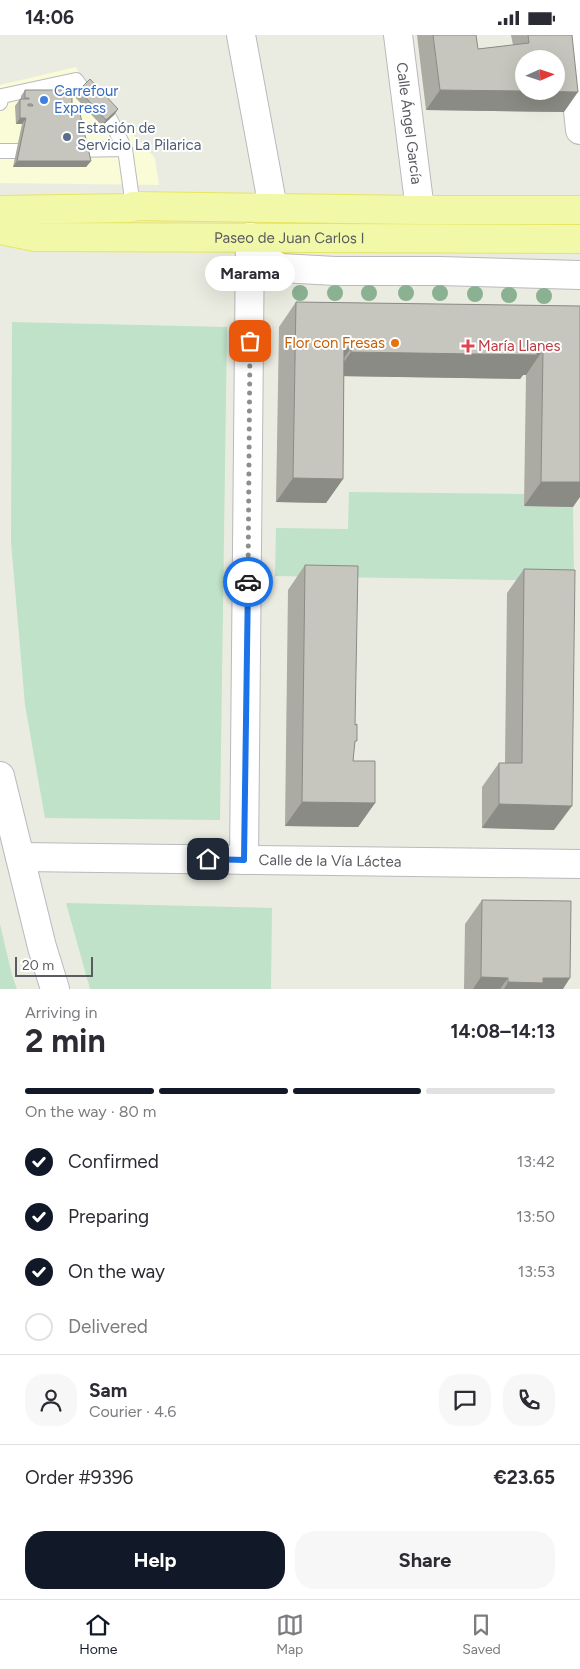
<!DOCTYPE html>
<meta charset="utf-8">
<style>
:root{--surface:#fff;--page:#f7f7f7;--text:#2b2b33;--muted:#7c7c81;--line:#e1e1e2;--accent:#111827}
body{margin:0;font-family:Figtree,sans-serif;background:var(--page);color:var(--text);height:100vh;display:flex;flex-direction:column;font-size:19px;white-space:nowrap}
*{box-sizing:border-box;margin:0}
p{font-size:16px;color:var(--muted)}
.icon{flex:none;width:28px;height:28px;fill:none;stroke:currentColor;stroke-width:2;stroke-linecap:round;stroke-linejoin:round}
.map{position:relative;height:954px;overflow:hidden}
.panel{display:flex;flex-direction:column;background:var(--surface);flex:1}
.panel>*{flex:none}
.needle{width:32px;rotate:87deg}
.controls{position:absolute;left:515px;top:15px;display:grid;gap:10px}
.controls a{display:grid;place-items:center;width:50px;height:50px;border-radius:50%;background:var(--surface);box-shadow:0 5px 20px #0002;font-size:25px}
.scale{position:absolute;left:15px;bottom:12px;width:78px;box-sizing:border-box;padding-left:5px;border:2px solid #5a5b61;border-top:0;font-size:14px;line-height:18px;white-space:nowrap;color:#5a5b61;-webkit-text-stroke:4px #fff;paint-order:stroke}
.pin{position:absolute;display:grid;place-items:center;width:42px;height:42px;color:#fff;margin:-21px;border-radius:10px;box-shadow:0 2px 8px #0006}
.courier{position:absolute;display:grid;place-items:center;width:50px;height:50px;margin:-25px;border:4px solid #1a73e8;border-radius:50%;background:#fff;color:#222;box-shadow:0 1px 6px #0007}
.bubble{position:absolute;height:35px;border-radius:18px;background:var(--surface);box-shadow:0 5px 20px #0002;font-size:16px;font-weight:700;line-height:35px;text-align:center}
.head em{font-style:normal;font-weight:700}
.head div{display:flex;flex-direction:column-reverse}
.head{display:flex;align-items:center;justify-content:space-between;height:85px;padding:0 25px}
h1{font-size:32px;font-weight:700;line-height:38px}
.bar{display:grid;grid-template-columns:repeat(4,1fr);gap:8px 5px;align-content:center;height:60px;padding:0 25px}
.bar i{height:6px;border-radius:4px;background:var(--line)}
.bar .active{background:var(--accent)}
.bar p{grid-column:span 4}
.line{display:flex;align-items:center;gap:12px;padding:0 25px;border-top:1px solid var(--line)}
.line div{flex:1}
.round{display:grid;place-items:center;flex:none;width:52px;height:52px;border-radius:20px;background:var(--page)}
ol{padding:0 25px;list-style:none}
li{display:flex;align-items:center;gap:15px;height:55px}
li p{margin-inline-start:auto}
li .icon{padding:5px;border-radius:50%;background:var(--accent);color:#fff;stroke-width:4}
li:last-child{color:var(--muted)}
li i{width:28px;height:28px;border:2px solid var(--line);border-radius:50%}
.action{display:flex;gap:10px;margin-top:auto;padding:10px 25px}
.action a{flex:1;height:58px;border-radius:20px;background:var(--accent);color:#fff;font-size:20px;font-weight:700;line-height:58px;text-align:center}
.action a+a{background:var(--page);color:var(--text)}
.status{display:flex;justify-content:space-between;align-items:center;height:35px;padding:0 25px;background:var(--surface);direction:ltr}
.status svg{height:14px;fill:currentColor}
.dock{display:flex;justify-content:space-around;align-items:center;height:70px;border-top:1px solid var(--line);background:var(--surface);font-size:14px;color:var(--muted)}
.dock a{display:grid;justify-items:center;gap:2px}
.dock .active{color:var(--accent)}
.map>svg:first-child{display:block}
.commercial{fill:#fafbd7}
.green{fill:#bfe2c8}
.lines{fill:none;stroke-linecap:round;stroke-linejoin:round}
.service-casing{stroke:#b9b9bf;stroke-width:16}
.minor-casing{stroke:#b9b9bf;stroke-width:30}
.primary-casing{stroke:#e7e55f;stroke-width:30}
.service{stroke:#fff;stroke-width:14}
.minor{stroke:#fff;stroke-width:28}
.primary{stroke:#f1f9a9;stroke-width:28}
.tree{fill:#8ab191}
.wall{fill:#abaaa3}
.shaded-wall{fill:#8b8b85}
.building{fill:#c7c6be;stroke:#8b8b85;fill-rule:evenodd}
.done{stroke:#8d8e8e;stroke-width:5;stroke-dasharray:0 9}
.route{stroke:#1a73e8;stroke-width:6}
.shop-dot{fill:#3f7fe0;stroke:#fff;stroke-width:2}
.service-dot{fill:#5c6f8a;stroke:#fff;stroke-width:2}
.food-dot{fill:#e8710a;stroke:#fff;stroke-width:2}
.health-dot{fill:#e0444e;stroke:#fff;stroke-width:2}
.labels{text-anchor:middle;stroke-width:4;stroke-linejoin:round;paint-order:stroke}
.shop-label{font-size:15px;fill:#366cbe;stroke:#fff;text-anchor:start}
.street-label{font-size:15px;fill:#5a5b61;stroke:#fff}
.service-label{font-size:15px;fill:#4e5e75;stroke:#fff;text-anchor:start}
.food-label{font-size:15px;fill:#c56008;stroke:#fff;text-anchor:end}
.health-label{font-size:15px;fill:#be3a42;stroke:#fff;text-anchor:start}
</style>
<div class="status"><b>14:06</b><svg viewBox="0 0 49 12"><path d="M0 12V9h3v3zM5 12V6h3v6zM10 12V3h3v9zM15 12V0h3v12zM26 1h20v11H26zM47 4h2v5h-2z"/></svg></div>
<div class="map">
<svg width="580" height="954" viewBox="0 0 580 954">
<rect width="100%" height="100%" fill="#ebece1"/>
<path class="commercial" d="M76,32L86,50L155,123L159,150L0,148V50Z"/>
<path class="green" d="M12,287L227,292L220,785L45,783L25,670L11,507Z
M349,457L524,459V471L573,472L574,546L275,541L276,493L348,494Z
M66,868L272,873L271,954H90Z
M0,889L12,940L17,954H0Z"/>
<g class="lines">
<g class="service-casing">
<path id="service" d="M0,68L2,61L76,45L82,53
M110,84L125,114
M71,115L125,114L133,171
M0,116H34"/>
</g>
<g class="minor-casing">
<g id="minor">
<path d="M241,0L273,173"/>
<path id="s1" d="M398,0L420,175"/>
<path d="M570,0L580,95"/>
<path d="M250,202L267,226L281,233L335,236H440L580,240"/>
<path d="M0,741L42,912L55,954"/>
<path id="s2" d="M20,822L580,829"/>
<path d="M244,825L250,202"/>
</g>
</g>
<g class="primary-casing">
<g id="primary">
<path d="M0,175L131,173L133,171L420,175H580"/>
<path id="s3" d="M0,195L35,202L580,204"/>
</g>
</g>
<use href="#service" class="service"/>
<use href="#minor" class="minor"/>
<use href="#primary" class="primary"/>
</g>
<g class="tree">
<circle cx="300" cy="258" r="8"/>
<circle cx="335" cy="258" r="8"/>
<circle cx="369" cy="258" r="8"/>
<circle cx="406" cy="258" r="8"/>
<circle cx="440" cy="258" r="8"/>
<circle cx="475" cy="259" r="8"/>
<circle cx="509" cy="260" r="8"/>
<circle cx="544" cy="261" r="8"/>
</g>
<path class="wall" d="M417,0H476L478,14L513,10L511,0H572L564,77L426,75Z
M25,55L72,70L91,126L86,132H13L22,89H16L15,71L20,64H21V61Z
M79,55L118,74L114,80L102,91L74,61Z
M296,267L580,271L573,472L524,471L526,340H523L520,344L344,341L343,444L326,468L276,467L279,292Z
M305,530L354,710L353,726L375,768L358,792L285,791L288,555Z
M524,534L554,795L482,793V752L499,728H505L507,558Z
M482,865L563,954H464L465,889Z"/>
<path class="shaded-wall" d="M440,55L578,57L564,77L426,75Z
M118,74L114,80L102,91L106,85Z
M20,83H26L22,89H16Z
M17,126H91L86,132H13Z
M344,313H351L334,337Z
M543,315L526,340H523L520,344L334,341L351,317Z
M293,443L343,444L326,468L276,467Z
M541,447H580V462L573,472L524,471Z
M302,767L375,768L358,792L285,791Z
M499,769L572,771L554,795L482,793Z
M481,942L508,943L500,954H473Z
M543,943H570L563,954H504L508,947Z"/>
<path class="building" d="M433,0H476L478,14L529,8L528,0H572L578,57L524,56H556V24H524V56L440,55Z
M90,44L118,74L106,85L79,55Z
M25,55H72V70H78L91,126H17L26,83H20V64H29V63H25ZM28,69H32L33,71H28Z
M296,267L580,271V447H541L543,315H537V320L351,317V313H344L343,444L293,443Z
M305,530L358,531L355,690L357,689V706H355L353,726H375V768L302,767Z
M524,534L575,535L572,771L499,769V728H522Z
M482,865L571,866L570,943H543V948L508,947V943L481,942Z"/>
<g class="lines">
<path class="done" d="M248,547L250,306"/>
<path class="route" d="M208,824L244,825L248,547"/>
</g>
<circle class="shop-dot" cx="44" cy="65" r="5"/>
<circle class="service-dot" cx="67" cy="102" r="5"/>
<circle class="food-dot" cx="395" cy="308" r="5"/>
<path class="health-dot" d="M465.5 303.5h5v5h5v5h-5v5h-5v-5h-5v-5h5z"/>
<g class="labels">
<g class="shop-label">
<text x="54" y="61">Carrefour<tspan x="54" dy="17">Express</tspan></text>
</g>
<g class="street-label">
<text dy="5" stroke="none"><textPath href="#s1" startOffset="89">Calle Ángel García</textPath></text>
<text dy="5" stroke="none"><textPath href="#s3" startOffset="290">Paseo de Juan Carlos I</textPath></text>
<text dy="5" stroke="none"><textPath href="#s2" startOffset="310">Calle de la Vía Láctea</textPath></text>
</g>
<g class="service-label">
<text x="77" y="98">Estación de<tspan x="77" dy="17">Servicio La Pilarica</tspan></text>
</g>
<g class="food-label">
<text x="385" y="313">Flor con Fresas</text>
</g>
<g class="health-label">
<text x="478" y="316">María Llanes</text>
</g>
</g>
</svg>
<div class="controls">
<a><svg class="needle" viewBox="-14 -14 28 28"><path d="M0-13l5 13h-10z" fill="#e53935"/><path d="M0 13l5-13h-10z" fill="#7c7c81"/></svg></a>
</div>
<div class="scale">20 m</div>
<div class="pin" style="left:250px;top:306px;background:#ea580c"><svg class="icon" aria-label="bag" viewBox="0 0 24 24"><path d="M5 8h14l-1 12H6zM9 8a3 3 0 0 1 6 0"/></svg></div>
<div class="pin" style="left:208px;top:824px;background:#1f2937"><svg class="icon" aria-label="home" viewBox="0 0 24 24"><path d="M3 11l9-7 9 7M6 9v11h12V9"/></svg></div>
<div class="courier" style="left:248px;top:547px"><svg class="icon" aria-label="car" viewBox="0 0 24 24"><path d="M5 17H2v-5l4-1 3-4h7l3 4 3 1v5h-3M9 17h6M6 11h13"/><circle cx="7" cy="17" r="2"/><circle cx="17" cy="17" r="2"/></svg></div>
<div class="bubble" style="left:205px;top:221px;width:90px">Marama</div>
</div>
<section class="panel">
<div class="head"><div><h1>2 min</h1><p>Arriving in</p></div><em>14:08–14:13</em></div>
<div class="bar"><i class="active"></i><i class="active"></i><i class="active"></i><i></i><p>On the way · 80 m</p></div>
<ol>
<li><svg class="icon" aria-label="check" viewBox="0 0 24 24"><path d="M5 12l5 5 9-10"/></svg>Confirmed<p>13:42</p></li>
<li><svg class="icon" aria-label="check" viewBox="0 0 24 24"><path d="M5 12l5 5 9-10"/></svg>Preparing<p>13:50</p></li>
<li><svg class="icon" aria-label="check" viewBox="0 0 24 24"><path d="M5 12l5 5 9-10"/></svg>On the way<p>13:53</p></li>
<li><i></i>Delivered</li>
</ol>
<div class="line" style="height:90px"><a class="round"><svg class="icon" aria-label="person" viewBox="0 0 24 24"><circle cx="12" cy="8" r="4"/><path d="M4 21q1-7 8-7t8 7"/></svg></a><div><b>Sam</b><p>Courier · 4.6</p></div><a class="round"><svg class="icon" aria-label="chat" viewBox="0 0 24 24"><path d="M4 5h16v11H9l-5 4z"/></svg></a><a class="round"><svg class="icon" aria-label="phone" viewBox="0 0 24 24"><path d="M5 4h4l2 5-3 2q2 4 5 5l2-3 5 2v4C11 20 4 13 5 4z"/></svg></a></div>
<div class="line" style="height:65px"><div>Order #9396</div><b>€23.65</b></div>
<div class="action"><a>Help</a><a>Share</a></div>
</section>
<nav class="dock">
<a class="active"><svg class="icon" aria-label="home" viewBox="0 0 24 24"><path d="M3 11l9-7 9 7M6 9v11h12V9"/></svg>Home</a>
<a><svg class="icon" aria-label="map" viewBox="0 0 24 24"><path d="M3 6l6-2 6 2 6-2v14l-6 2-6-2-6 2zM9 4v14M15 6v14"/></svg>Map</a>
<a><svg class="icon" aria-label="saved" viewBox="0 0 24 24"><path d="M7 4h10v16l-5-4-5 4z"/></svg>Saved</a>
</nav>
